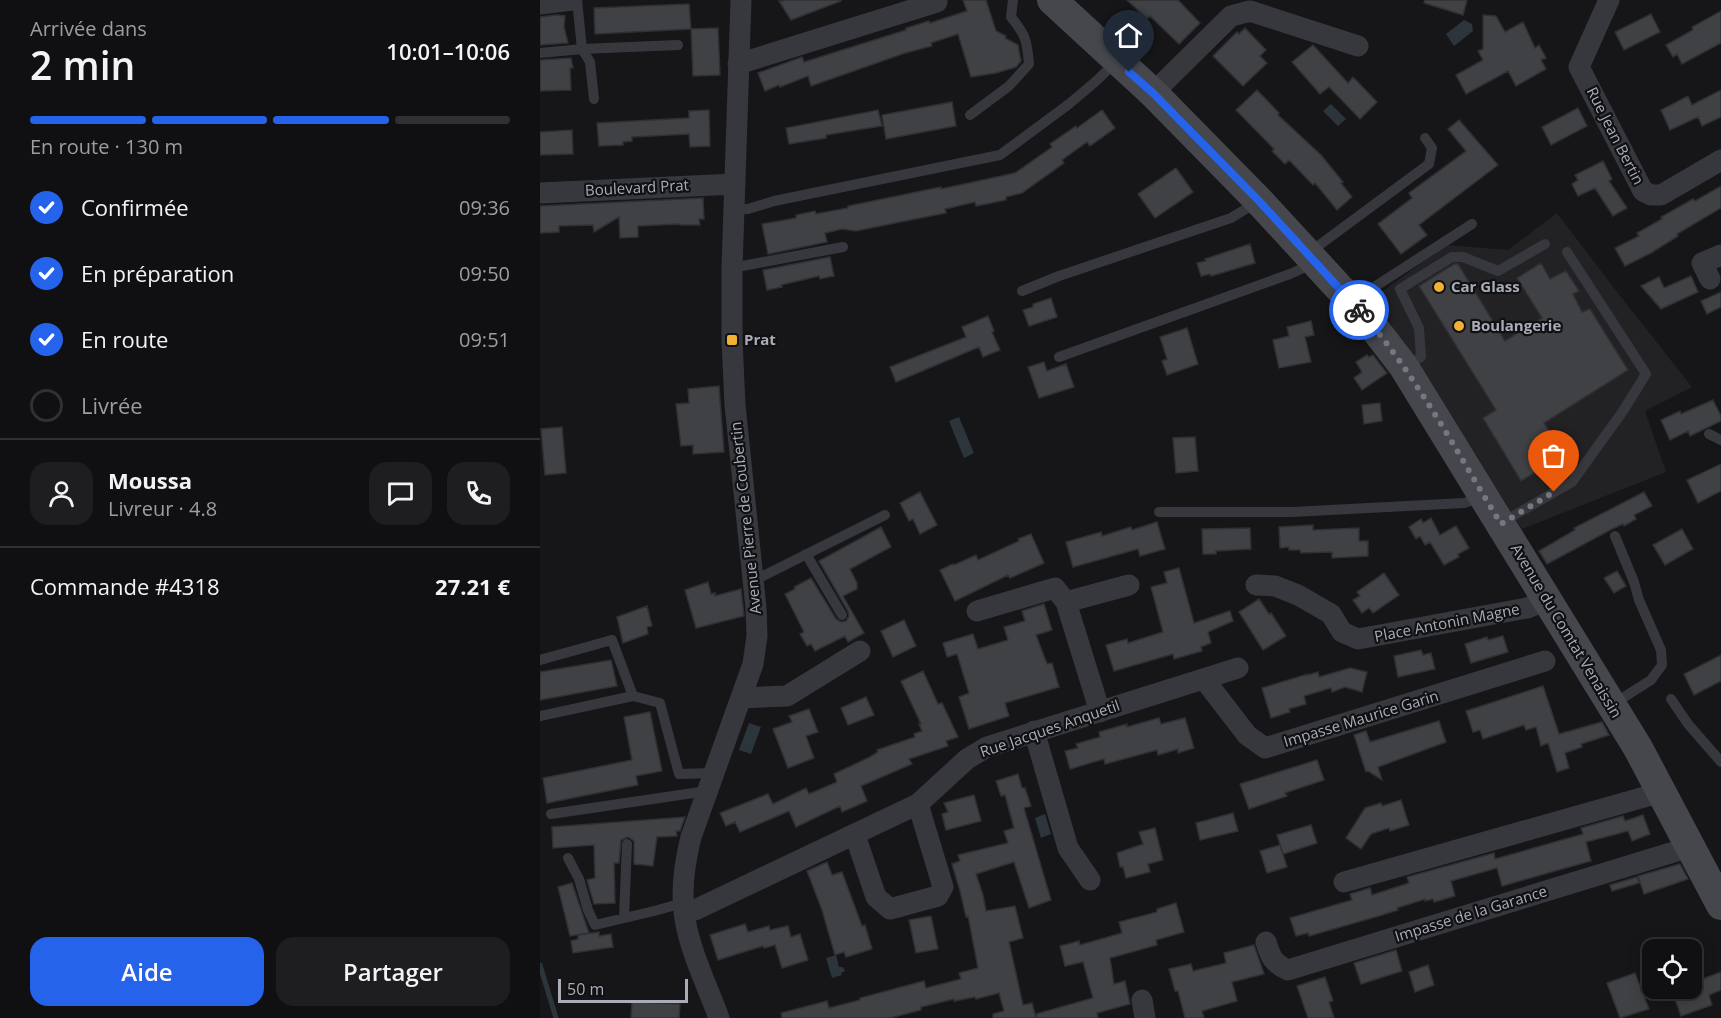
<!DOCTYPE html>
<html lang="fr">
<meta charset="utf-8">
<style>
:root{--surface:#101012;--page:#1e1e20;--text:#f1f3f6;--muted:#9c9d9f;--line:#303032;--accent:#2563eb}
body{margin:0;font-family:"Open Sans",sans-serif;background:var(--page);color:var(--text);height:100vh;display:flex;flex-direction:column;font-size:22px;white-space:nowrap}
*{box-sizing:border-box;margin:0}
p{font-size:20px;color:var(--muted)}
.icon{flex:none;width:33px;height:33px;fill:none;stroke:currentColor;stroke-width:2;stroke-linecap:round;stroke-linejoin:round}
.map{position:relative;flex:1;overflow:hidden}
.details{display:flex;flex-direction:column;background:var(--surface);width:540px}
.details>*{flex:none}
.buttons{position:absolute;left:1102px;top:939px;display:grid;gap:12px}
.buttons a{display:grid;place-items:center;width:60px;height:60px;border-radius:12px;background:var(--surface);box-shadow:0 3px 15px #0003,0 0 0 2px var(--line);font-size:30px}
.scale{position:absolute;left:18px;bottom:15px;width:130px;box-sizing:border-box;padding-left:6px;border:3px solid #a8adb8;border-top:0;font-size:16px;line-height:21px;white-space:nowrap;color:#a8adb8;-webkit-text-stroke:4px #111113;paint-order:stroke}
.pin{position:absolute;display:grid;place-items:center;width:51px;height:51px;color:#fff;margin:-62px -26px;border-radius:50% 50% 50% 0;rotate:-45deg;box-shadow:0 0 6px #0007}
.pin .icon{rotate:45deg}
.courier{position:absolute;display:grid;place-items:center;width:60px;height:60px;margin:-30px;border:4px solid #2563eb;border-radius:50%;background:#fff;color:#222;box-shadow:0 2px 8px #0007}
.overview em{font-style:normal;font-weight:600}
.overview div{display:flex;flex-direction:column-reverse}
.overview{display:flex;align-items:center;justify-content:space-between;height:102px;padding:0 30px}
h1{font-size:39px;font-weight:600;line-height:45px}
.bar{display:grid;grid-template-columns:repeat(4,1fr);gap:9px 6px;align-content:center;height:72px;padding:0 30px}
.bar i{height:8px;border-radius:4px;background:var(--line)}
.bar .current{background:var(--accent)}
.bar p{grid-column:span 4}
.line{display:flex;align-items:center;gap:15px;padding:0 30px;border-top:2px solid var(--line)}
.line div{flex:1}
.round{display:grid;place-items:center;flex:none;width:63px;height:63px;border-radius:18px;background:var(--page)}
ol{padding:0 30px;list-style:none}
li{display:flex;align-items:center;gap:18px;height:66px}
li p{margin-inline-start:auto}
li .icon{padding:6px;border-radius:50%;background:var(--accent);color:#fff;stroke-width:4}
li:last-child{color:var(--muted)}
li i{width:33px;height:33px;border:3px solid var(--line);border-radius:50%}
.button{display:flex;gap:12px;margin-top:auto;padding:12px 30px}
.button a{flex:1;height:69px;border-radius:18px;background:var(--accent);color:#fff;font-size:24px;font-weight:600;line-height:69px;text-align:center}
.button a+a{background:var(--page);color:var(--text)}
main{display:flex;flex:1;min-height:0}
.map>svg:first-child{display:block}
.built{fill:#222225}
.water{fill:#2c353c}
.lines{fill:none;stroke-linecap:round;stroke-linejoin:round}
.stream{stroke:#2c353c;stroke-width:5}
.building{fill:#404145;stroke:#303034;stroke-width:1.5}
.lane{stroke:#37383d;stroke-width:10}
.street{stroke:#37383d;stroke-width:21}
.secondary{stroke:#45474d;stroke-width:30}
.done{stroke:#757880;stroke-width:6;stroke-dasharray:0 10.8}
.route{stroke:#2563eb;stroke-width:8}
.poi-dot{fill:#f2b134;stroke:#111113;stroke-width:2}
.labels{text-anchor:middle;stroke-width:4.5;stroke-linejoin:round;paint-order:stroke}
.street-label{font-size:15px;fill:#a8adb8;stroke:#111113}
.poi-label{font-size:15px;font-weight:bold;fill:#a8adb8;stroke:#111113;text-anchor:start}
</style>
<main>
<section class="details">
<div class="overview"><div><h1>2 min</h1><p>Arrivée dans</p></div><em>10:01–10:06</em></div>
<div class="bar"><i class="current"></i><i class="current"></i><i class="current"></i><i></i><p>En route · 130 m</p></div>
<ol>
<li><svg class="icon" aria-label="check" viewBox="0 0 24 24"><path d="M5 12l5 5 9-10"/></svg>Confirmée<p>09:36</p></li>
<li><svg class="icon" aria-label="check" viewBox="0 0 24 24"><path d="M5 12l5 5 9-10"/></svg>En préparation<p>09:50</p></li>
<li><svg class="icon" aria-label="check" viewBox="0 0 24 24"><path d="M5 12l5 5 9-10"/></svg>En route<p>09:51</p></li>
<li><i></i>Livrée</li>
</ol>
<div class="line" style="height:108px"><a class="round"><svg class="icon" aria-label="person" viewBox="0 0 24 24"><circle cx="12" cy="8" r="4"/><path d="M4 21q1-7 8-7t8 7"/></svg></a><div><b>Moussa</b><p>Livreur · 4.8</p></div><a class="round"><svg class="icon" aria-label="chat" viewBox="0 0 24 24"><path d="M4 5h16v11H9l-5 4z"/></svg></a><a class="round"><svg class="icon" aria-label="phone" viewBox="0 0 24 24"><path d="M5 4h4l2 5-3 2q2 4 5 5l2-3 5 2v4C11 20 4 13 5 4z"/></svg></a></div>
<div class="line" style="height:78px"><div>Commande #4318</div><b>27.21 €</b></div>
<div class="button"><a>Aide</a><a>Partager</a></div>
</section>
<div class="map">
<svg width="1181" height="1018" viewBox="0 0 1181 1018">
<rect width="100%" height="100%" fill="#161618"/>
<path class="built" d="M1017,213L1074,288L1152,387L1105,411L1126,472L982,529L839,306L836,296L906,245L968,250Z"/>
<path class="water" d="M924,20L932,24L933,31L914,46L906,34Z
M791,104L806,119L798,126L783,111Z
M419,417L434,453L424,458L409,421Z
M209,723L221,727L211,754L199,750Z
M505,814L511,834L501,838L495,818Z
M296,955L299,967H303L305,971L301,973L302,975L292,978L286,958Z"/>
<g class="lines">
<path class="stream" d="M0,965L16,1018"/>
</g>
<path class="building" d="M243,0H301V1L251,20L239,1H243Z
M423,0H446L456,31L466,36L465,38L478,45L481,61L476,67L456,73L431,77L418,34L391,43L392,46L365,53L271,86L268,76L240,87L239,85L225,91L218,73L262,57L264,62L366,30V28L389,21L390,23L427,11Z
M587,0H638L660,23L639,44L610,16L607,19Z
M885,0H927L923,15L884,3Z
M149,4L151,29L55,34L54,8Z
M1181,11V43L1142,64L1137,54L1133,57L1126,45L1153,30L1152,27Z
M1111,14L1120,32L1084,50L1075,32Z
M16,15L25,16L24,27L28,43L0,45V17Z
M943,15L956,16L965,32L983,22L995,48L999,45L1006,58L1001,60L1006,69L976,86L968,71L926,94L916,75L943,60L938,51L943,49Z
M178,28L180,75L153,76L151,29Z
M705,28L726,50L720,56L727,63L703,86L673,56L697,32L699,34Z
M773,45L808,83L813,77L837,102L820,119L789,87L780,94L752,62Z
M31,58L33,68H30L31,90L0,91V60Z
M717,90L739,113L738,115L781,155L803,182L801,183L812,197L797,210L775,183L773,185L749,160L745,164L732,151L734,149L696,110Z
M1181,90V117L1162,126L1158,117L1130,130L1121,110L1148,96L1152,105Z
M412,102L416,126L346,139L342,115Z
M1038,108L1047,126L1011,145L1002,127Z
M169,110L170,146L150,147L149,134L92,137V141L83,142V145L59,146L57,123L149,118V111Z
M338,110L342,126L286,135V138L249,144L246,128Z
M562,110L575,128L550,146L547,142L522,160L524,163L482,193L466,197V200L436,206L435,202L405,209L406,213L360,222L316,231L302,229L285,233L287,242L228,254L222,224L256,218V215L275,211L276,214L308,208V206L401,187V189L475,173L512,147L510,144L536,126L537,128Z
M919,120L958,165L879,225L887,235L861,254L838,224L872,198L869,193L926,151L908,129Z
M32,130L33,154L0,155V132Z
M1063,161L1072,179L1069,181L1087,208L1073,216L1055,188L1038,196L1032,184L1038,180L1035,175Z
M636,168L653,192L615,218L598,194Z
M1181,186V208L1137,234L1138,236L1111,253L1085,266L1075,248L1099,236L1097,233L1122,219L1121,217L1153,199L1155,201Z
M163,198L164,219H159L160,225H140V224L98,226V237L80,238L79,217L54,232L53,225L19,226V232L0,233V206Z
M710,244L715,263L671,276L670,274L661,276L657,263L666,261L665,259Z
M290,257L294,276L280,279L279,276L241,285L242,287L227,290L223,270Z
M1001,263L1010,279L1026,271L1039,291L1033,294L1042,312L1050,309L1088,370L1004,423L1023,453L1013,459L1014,461L981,481L943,418L956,410L879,286L914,264H918L965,341L1002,318L977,278Z
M1151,276L1158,292L1121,309L1101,286L1119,277L1124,288Z
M1181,292V307L1167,314L1161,301Z
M511,298L517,317L489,326L483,310L493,307V304Z
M448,316L454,331L452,332L460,350L443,357L439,347L356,382L350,367L426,337L422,327Z
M771,321L774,335L765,337L771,362L739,368L733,340L749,336L747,327Z
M647,328L658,364L627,375L622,361L627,359L620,337Z
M827,355L829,357L833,355L847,373L822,390L814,378L822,372L816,362Z
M504,362L507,371L526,364L534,387L499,398L488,367Z
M179,386L184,452L153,454V445L141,446L136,404L149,403L148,389Z
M1173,400L1181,416V421L1150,436L1148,431L1130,440L1121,420L1140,411L1141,414Z
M840,403L842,421L824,424L822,405Z
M22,427L26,473L5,475L1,429Z
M655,437L658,471L636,473L633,438Z
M1181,464V491L1158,503L1147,480Z
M380,492L397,525L380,534L373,519L369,521L360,503Z
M1104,492L1112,506L1094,515L1096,519L1084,526L1083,524L1072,529L1007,564L999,551L1035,530L1034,528Z
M891,518L900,535L916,526L929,548L918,554L919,557L904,565L890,542L885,545L880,536L876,539L869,527L881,519L883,523Z
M617,522L625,549L600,556L598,549L533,567L526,542L561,532L562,536L591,527L592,530Z
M773,525V530L819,528V541H828V556L792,558V552L761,553L760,550H749V547L740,548L739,527Z
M341,527L351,547L310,569L317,583V589L303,596L324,633L308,642L305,636L275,651L271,644L267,646L260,634L264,632L245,594L255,589L254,587L271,578L296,619L301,622L306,621L309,616L308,611L279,561Z
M710,528L711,549L676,551V554H663L662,529Z
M1142,529L1153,549L1125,565L1113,545Z
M491,534L504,563L470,578L468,575L415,601L400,570L413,564L414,565L436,555L438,560L479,541L478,539Z
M639,568L654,623L690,611L693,621L668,632L671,643L661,647L662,651L634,659L633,654L574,671L566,645L587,639L588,643L623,632L611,587L627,583L624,572Z
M1077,571L1086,586L1074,593L1064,578Z
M844,573L859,595L833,613L829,608L822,613L813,600L820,596L817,592Z
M168,582L171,594L175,593V596L201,589L204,616L156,628L145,590Z
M719,599L729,614L731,613L746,636L723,650L699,612Z
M504,604L512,630L496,635L507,664L512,663L519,687L465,703L469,716L429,729L419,697L429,693L417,654L407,657L403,643L433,634L438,649L468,640L464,627L485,621L482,611Z
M107,606L112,626L107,627L108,634L83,643L77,617Z
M364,620L376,646L353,657L341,631Z
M963,636L968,652L931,663L925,644L947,637L948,640Z
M881,650L883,655L891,653L895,669L858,677L854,656Z
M1181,655V681L1154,695L1144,674Z
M71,660L77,686L0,700V672Z
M810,668L827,672L822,692L805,687L792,692L791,688L764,696L766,704L749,709L750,712L731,718L722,688L768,674V675L778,672L779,677Z
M383,671L398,704L402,703L418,737L406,741L408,746L369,759L372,764L321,786L327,801L302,812L300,806L256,827L249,811L200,832L195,822L186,826L180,813L228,794L233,804L266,788L269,794L297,782L294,774L330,757L338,752L337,750L375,737L374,734L382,731L379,724H381L361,681Z
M1003,686L1019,734L1062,722L1069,735L1041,744L1042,747L1025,753L1029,768L1017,772L1008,743L1001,746L996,727L986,730L984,725L943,739L940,730L933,732L926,711Z
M326,697L334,715L308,725L301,708Z
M269,709L278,732L266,736L274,758L248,768L233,729L252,722L249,716Z
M110,712L122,771L96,776L98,785L7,803L3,778L92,760L84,717Z
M619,718L621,724L645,718L654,748L638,753V749L618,755L617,750L565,764L564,759L530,769L525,751L538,748L536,744L560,737L559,732L587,724V727Z
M899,721L906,742L838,767L842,780L828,771L826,772L814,735L826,731L830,742Z
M777,760L784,780L745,793L747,796L709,809L700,784Z
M478,774L482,788H485L491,806L484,808L511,900L489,908L474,862L436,874L443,895L446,911L475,906L483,938L469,942L483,1005L492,1003L496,1018H453V1014L464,1011L459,993L436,999L435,997L414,1001V999L381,1007V1010L350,1018H242L241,1013L287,1001L289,1008L320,1000V998L384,981L386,988L421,979L419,973L438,968L428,916L426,917L420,891L412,864L420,861L418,855L468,843L464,831L474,828L465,795L461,796L456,781Z
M434,795L441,821L406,830L402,814L408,812L404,803Z
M861,800L869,825L850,831L849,828L831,834L821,849L806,838L825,808L841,803L842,806Z
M693,813L698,831L660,840L656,823Z
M1103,815L1110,834L1092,841L1088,831L1046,842L1051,861L962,886L957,868L911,881L915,896L894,902L893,899L885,901V899L857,908L858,910L839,916L769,936L768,933L756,936L750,918L812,900L810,894L830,888L832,895L869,883L867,877L954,853L955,859L1043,834L1041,828L1083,816L1085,821Z
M145,817L140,831H136L137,836L117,837L113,866L94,864V841L88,837L81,840L79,863H74L75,903L54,904L47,880L55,878L54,845L13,848L12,827Z
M771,825L777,843L743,854L737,835Z
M615,828L623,860L608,864L610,872L586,878L583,867H580L577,853L603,844L599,832Z
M740,845L747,867L727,873L720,851Z
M287,862L292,875L302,872L322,926L325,925L332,949L306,957L304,952L295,955L282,910L267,871Z
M1140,864L1148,879L1104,894L1098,876Z
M1097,877L1099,883L1072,891L1070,885Z
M32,883L49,933L30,936L18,887Z
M636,903L644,932L616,940L617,945L570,958L574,984L585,981L590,1004L557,1013L558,1018H497L496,1014L553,998L543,962L525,966L520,946L539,941L540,945L582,933L579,922L617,912V909Z
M391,916L398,949L376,953L369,920Z
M205,924L208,932L229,926L230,930L248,926L251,937L260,934L268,960L242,968L235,945L224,948L223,946L178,960L170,935Z
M59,932V936L71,934L73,947L33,953L31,941L38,939V935Z
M714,945L724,974L692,982L697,1001L662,1011L664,1018H645L638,991H635L629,969L651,964L653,971L686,963L684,953Z
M856,950L862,971L821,984L814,963Z
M888,965L894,985L875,992L869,972Z
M1181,972V990L1169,995L1172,1005L1141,1016L1132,991L1139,988H1152V983Z
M1095,973L1109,1009L1080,1018L1067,983Z
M785,977L793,1001L789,1002L794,1018H768L757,986Z
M92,1002L140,1004L139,1018H91Z"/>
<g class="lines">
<path class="lane" d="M0,53L42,49L37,0
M54,99L50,62L42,49L138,45
M430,115L469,86L489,64C487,41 486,35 471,17L473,0
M194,209H208L234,201L460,155L529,104L555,82L577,61
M770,252L889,164L892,148L885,138
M192,268L303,247
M482,291L519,276L691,218L717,202
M814,300L932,224
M519,357L750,274L772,264
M864,367L881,357L879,328L860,289L912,257H923L958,271L1005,244
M1169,434L1181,440
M619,512H752L924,503L942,497
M961,523L1032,482L1083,411L1106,374L1027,252
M266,554L302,615
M213,581L345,515
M0,660L72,640L93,696
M1131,699L1148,724L1181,762
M1073,704L1111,680L1122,665L1121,650L1099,600L1094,582L1075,536
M0,716L93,696L120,703L139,774L174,773
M11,814L167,791
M28,858L39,879L48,910L55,925L114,911L143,903
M84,918L87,844"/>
<path class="street" d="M1069,0L1039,67L1103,191L1111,195H1121L1181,160
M0,4L32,0
M198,64L397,2
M613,93L691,16L710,11L818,46
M0,193L195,184
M1170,279L1162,263L1181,255
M716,585L735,586L758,595L791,614L802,632L818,639L987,608L1006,600
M526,602L589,585
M437,611L515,588L526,602L560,712
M664,679L707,735L725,748L1005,661
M201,698L247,696L320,651
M494,731L528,848L550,880
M315,835L336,897L350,909L398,896L403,887L378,804
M804,882L1122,792
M144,912L155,910L378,804L427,759L447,747L698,668
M726,942C731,958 733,963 748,970L1150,847
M602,1000L605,1018
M179,1018C167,985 147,945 144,911C141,886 145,861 151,837L213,664L217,636L216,608L195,405L192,340V268L201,0"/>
<path class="secondary" d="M512,0L613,93L719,201L825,316L864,367L1098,748L1181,905"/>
</g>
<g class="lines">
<path class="done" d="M819,310C876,374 916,451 961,524L1014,492"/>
<path class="route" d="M589,72L613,93L719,201L819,310"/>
</g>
<g class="poi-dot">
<circle cx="899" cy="287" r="6"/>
<circle cx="919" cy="326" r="6"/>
<rect x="186" y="334" width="12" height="12" rx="3"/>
</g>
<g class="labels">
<g class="street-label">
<text transform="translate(1075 136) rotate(63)" y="5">Rue Jean Bertin</text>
<text transform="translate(97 188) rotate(-3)" y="5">Boulevard Prat</text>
<text transform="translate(206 518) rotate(-96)" y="5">Avenue Pierre de Coubertin</text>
<text transform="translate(907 623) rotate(-11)" y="5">Place Antonin Magne</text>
<text transform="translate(1026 631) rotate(59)" y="5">Avenue du Comtat Venaissin</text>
<text transform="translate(821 719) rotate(-17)" y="5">Impasse Maurice Garin</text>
<text transform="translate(510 729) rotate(-19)" y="5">Rue Jacques Anquetil</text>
<text transform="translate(931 914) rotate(-17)" y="5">Impasse de la Garance</text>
</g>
<g class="poi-label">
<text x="911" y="292">Car Glass</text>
<text x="931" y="331">Boulangerie</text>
<text x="204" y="345">Prat</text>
</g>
</g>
</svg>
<div class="buttons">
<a><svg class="icon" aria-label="locate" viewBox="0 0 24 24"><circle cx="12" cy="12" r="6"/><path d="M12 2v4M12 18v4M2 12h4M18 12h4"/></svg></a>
</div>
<div class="scale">50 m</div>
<div class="pin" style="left:1014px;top:492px;background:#ea580c"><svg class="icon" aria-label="bag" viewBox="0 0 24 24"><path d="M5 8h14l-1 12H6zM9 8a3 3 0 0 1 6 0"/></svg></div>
<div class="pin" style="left:589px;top:72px;background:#1f2937"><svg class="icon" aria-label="home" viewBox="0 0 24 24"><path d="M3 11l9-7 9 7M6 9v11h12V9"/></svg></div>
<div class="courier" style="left:819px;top:310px"><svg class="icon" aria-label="bike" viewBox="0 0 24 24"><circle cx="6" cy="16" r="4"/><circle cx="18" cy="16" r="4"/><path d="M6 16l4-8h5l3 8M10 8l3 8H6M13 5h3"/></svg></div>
</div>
</main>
